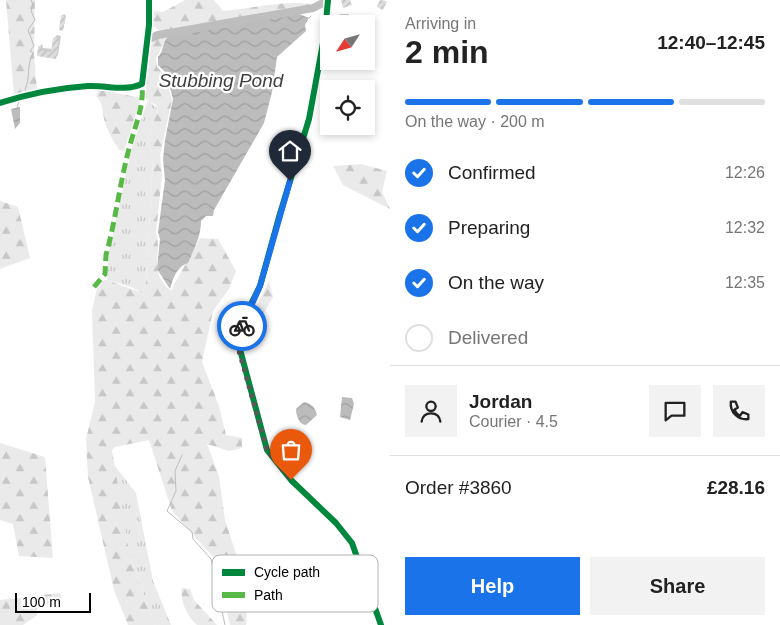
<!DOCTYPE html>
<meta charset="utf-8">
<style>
:root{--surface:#fff;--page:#f2f2f2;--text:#222;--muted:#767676;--line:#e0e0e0;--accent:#1a73e8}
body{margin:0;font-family:Arial,sans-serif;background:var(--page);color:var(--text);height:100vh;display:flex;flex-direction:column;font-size:19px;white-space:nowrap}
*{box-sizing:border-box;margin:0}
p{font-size:16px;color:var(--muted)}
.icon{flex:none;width:28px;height:28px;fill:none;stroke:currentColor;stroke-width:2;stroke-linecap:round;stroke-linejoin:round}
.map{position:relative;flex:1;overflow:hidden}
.details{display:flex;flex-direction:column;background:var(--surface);width:390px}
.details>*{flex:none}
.needle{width:32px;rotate:234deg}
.tools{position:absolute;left:320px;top:15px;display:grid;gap:10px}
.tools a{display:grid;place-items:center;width:55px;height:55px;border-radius:0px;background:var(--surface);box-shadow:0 2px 8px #0003;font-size:25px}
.scale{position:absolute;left:15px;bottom:12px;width:76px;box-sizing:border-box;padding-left:5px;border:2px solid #000;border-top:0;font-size:14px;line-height:18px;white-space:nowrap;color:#000;-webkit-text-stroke:4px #fff;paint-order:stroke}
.pin{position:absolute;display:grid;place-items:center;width:42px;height:42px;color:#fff;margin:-51px -21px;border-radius:50% 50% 50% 0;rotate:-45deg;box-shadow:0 0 5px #0007}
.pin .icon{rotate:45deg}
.courier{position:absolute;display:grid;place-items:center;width:50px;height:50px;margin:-25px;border:4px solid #1a73e8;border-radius:50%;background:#fff;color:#222;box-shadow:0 1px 6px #0007}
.summary em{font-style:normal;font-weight:700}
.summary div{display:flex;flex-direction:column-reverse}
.summary{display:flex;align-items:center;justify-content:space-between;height:85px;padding:0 15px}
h1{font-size:32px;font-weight:700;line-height:38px}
.bar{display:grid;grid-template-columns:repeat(4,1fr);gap:8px 5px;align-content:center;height:60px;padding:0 15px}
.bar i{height:6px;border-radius:4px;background:var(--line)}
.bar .selected{background:var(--accent)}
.bar p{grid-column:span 4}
.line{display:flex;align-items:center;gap:12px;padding:0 15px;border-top:1px solid var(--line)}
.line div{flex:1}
.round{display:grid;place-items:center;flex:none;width:52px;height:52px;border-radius:0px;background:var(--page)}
ol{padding:0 15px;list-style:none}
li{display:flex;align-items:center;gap:15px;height:55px}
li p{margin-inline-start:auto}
li .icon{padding:5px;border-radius:50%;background:var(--accent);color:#fff;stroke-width:4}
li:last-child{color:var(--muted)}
li i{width:28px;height:28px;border:2px solid var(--line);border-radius:50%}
.action{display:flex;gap:10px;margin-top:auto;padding:10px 15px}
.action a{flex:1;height:58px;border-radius:0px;background:var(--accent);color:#fff;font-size:20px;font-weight:700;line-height:58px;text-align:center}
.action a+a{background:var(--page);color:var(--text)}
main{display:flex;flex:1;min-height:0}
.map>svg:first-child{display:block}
.grass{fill:url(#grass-tufts)}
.forest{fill:url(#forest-firs)}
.water{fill:url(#water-waves)}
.shadow{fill:#0003}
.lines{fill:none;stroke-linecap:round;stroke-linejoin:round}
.stream{stroke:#bcbcbc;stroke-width:1}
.building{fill:url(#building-hatch)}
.minor{stroke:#bebebe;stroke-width:8}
.quiet{stroke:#58b947;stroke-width:5;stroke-dasharray:10 5;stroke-linecap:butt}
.cycleway-casing{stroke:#fff;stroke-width:9}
.cycleway{stroke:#00873e;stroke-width:6}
.done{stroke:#595959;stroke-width:5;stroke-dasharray:0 9}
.route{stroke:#1a73e8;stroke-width:6}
.labels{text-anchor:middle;stroke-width:4.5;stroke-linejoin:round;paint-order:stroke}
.water-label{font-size:19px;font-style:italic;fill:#414141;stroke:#fff}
.key{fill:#fff;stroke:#b2b2b2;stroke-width:1}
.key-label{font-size:14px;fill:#000}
</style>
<main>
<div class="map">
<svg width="390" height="625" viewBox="0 0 390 625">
<defs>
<pattern id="grass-tufts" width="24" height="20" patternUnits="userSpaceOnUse" patternTransform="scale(1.25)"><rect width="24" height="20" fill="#eaeaea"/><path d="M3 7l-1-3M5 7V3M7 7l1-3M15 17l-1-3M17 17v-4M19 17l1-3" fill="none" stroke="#c7c7c7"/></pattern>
<pattern id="forest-firs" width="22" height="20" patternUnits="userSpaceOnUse" patternTransform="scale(1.25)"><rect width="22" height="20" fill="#eaeaea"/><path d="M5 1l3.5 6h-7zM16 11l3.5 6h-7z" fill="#c7c7c7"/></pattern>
<pattern id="water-waves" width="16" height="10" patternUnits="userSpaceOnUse" patternTransform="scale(1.25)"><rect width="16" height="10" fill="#bcbcbc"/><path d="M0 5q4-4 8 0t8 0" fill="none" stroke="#a0a0a0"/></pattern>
<pattern id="building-hatch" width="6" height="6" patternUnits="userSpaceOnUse" patternTransform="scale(1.25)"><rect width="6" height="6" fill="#ddd"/><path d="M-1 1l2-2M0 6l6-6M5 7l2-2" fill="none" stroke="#bcbcbc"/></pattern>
</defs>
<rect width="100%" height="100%" fill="#fff"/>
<path class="grass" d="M148,100L158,109L147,141L153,159L146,283L142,293L131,287L107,280L109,252L132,147Z
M114,465L136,493L153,581L171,625H155L130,556Z"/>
<path class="forest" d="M6,0H35L34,55L37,90L14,95Z
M185,0H214L223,11C248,9 286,0 309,4L306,7L161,32L152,25L154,11L163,12Z
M167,37L156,58L157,67L164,74L172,100L160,156L162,175L156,233C163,258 147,270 171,291C180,272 191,257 200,238L218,239L236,271L229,289L213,311L202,362L219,406L226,435L242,438V448L229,451L207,444L219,476L225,520L239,563L247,611L246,625H230L213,557L172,511L149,440L115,447L112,450L130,556L155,625H128L114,590L88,477L86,439L95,402L92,311L97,288L104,280H107L142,293L146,283L153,159L147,141L158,109L156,105L146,99C147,86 144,47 155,40C158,38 163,38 167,37Z
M98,89L141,98L124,151L119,150C112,139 105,127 103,114C102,105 102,103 96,96Z
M361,164L387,171L382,192L390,209L343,185L333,166Z
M0,201L18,207L30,258L0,269Z
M269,281L273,297L242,351L241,336Z
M0,443L45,457L53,558L19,556L13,524L0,520Z
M182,588L190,589L194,600L217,625H197C187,616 180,602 182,588Z
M60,593L62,602L37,606V615L23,625H0V600Z"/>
<path class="water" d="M299,14L309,18L305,25L306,31L277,57L272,92L264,123L214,210L213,216H206L201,221C201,237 194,249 188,263C176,267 173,279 170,289L157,269L160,239L158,232L165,180L163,159L165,140L173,99L166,73L158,65V57C164,51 162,41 169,36Z
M20,107V123L15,129L11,109Z
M342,397L352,398L354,404L350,420L340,417Z
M304,402C312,404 315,407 317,415L306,425C299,425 296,415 296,409Z"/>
<path class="shadow" d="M64,14L66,16L63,30L62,16Z
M340,14H349L347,24H336L337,16Z
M57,35L61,36L58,55L56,57L38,55L39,47L42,44L43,48L53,49L54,38Z"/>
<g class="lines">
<path class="stream" d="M309,18L311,16
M25,90C31,75 26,67 33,53L30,51L34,46L28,30L35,20L31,11L33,5L31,0
M17,108L19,101
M182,455L175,471L176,491L167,511L192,532L193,539L211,559L225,625"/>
</g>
<path class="building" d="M341,0H350L352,5L343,8Z
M380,0L387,1L383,10L377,7Z
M61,15L64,16L65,19L63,31L59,30Z
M335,16L347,17L346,24H335Z
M53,38H59L56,59L37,56L38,46L42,47L41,51L51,52Z"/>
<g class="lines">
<path class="minor" d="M328,0L325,32L309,119L279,217L260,286L247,312L238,342L267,450L291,480L336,523L352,543L381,625
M147,40L158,35L313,8L327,1
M0,103C28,94 58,88 88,86C107,85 124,92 142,84L149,25V0"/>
<path class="quiet" d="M94,287L105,274L106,255C116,219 120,181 130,145C136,123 144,107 142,84"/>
<g class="cycleway-casing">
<path id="cycleway" d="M328,0L325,32L309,119L279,217L260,286L247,312L238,342L267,450L291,480L336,523L352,543L381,625
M0,103C28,94 58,88 88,86C107,85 124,92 142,84L149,25V0"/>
</g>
<use href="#cycleway" class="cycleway"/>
</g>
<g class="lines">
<path class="done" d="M242,326L238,342L239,351L267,450L291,480"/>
<path class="route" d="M242,326L260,286L290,181"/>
</g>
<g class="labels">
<g class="water-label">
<text x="221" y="87">Stubbing Pond</text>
</g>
</g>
<rect x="212" y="555" width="166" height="57" rx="8" class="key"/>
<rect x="222" y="569" width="23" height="7" fill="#00873e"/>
<rect x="222" y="592" width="23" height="6" fill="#58b947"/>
<g class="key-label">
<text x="254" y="577">Cycle path</text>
<text x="254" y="600">Path</text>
</g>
</svg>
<div class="tools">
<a><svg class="needle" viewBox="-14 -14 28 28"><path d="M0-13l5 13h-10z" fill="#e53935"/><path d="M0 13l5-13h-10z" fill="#767676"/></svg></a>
<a><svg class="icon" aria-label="locate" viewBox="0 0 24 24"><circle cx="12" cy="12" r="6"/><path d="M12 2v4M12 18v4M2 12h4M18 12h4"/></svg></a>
</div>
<div class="scale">100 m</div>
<div class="pin" style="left:291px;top:480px;background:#ea580c"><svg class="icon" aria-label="bag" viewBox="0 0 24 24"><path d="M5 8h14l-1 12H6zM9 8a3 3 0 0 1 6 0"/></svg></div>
<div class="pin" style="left:290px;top:181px;background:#1f2937"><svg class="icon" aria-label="home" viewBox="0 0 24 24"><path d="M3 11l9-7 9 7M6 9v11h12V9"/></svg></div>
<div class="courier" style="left:242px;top:326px"><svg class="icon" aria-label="bike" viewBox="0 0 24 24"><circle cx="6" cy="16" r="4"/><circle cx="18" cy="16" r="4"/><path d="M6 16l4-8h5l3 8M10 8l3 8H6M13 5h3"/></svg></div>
</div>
<section class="details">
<div class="summary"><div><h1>2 min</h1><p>Arriving in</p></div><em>12:40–12:45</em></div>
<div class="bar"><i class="selected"></i><i class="selected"></i><i class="selected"></i><i></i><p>On the way · 200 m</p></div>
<ol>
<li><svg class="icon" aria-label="check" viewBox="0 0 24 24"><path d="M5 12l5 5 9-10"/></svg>Confirmed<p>12:26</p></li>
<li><svg class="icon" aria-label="check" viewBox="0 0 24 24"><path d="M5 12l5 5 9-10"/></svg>Preparing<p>12:32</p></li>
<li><svg class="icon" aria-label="check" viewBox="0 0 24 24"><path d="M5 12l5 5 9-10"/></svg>On the way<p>12:35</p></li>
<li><i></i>Delivered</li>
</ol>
<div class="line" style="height:90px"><a class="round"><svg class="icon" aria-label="person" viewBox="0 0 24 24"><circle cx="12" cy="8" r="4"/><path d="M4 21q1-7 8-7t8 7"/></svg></a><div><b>Jordan</b><p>Courier · 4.5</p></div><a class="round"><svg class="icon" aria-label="chat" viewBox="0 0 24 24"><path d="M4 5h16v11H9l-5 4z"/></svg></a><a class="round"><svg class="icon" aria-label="phone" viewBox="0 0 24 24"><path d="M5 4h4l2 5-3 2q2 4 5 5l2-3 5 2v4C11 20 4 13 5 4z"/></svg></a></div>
<div class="line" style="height:65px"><div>Order #3860</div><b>£28.16</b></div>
<div class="action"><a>Help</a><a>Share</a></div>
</section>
</main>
